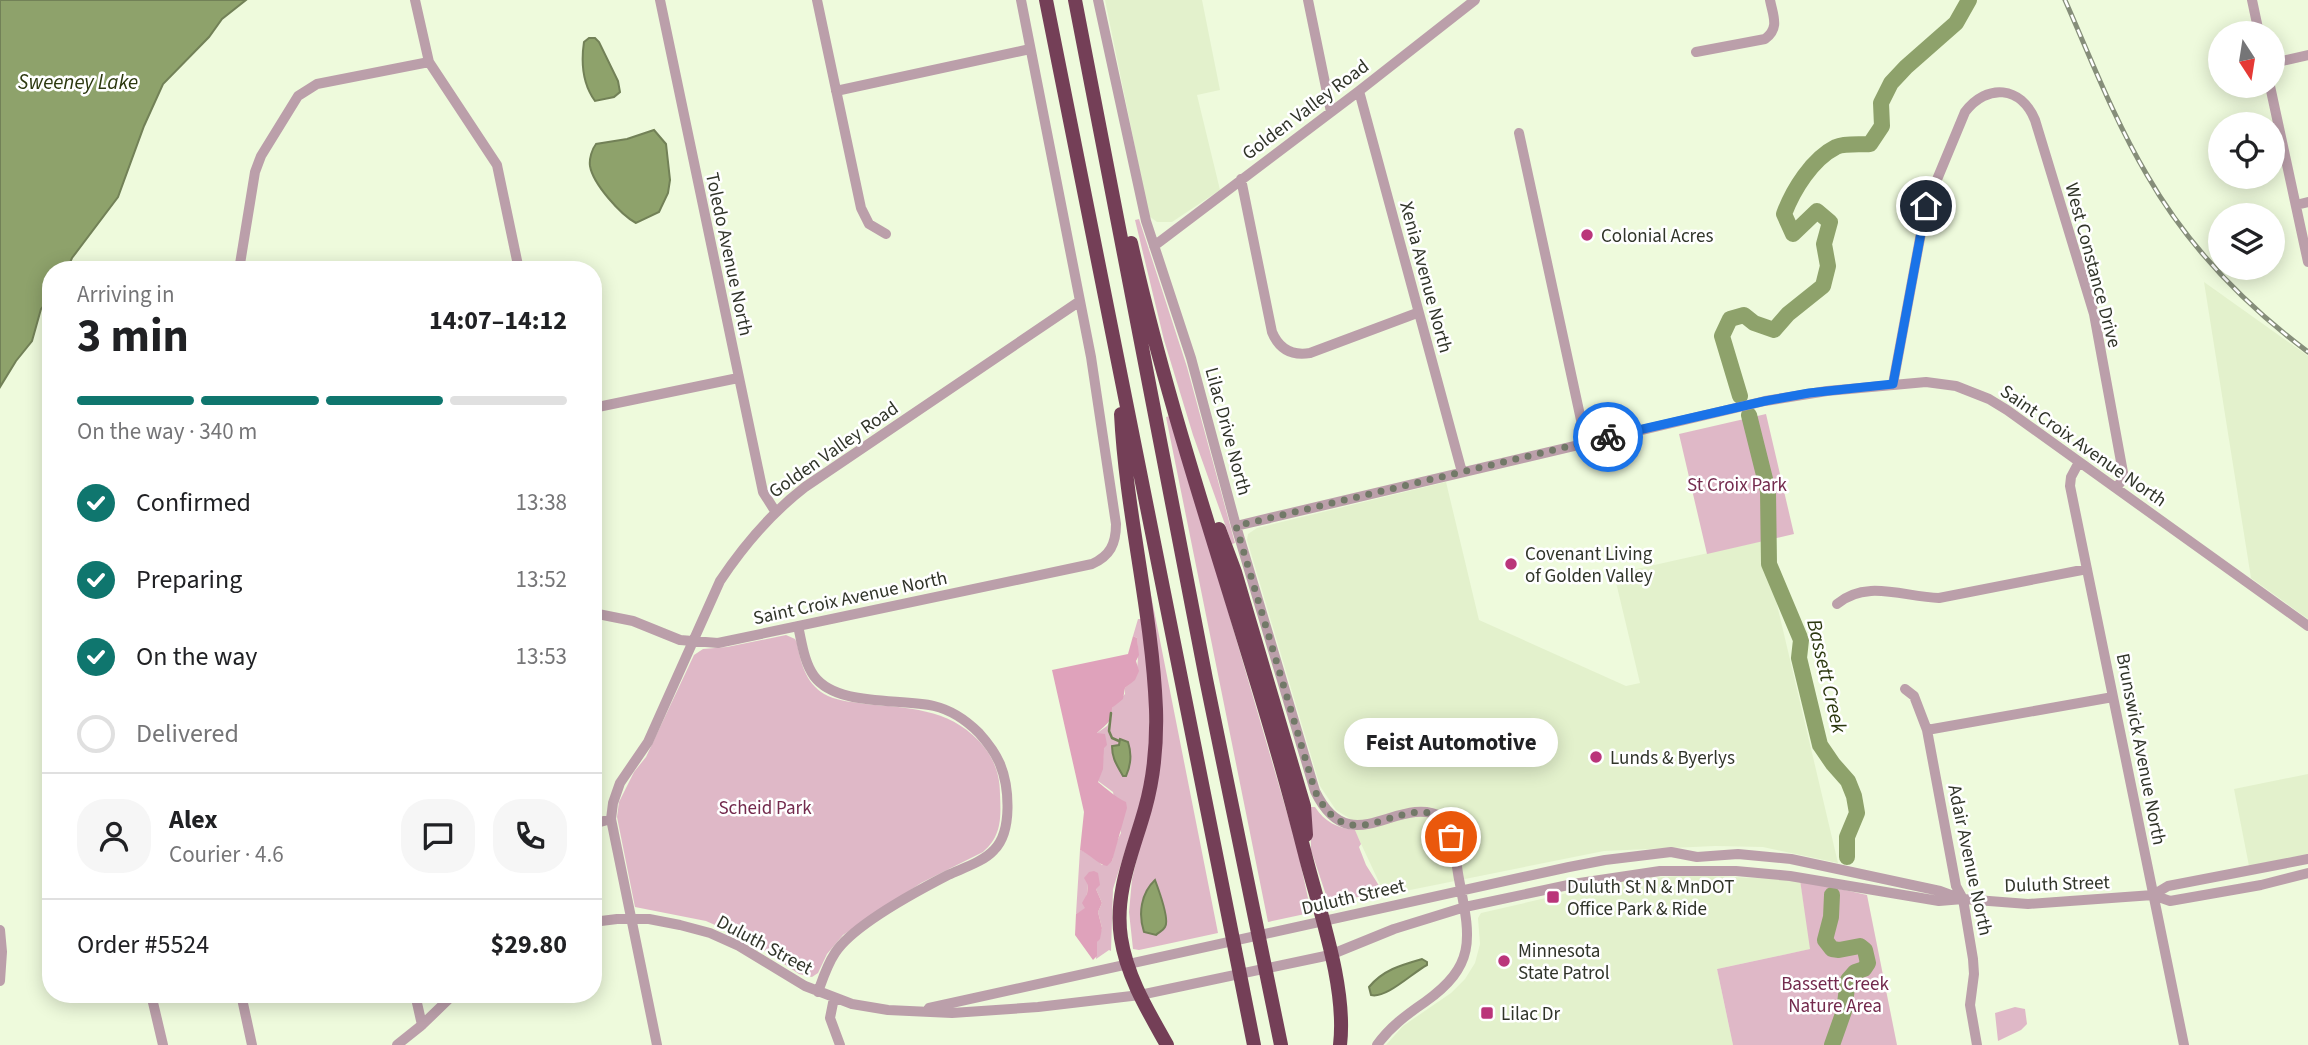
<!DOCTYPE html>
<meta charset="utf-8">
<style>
:root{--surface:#fff;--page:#f6f6f6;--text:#202124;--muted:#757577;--line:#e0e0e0;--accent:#0f766e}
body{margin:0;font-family:"Source Sans 3",sans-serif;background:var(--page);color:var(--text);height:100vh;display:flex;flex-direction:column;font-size:26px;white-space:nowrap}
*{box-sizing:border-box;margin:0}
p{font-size:23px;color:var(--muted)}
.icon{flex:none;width:38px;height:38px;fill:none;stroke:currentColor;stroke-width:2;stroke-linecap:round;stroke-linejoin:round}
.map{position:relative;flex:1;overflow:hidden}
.side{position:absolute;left:42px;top:261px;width:560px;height:742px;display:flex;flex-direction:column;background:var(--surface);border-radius:28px;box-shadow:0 4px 18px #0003}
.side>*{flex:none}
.needle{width:46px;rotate:168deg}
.fabs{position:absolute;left:2208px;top:21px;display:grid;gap:14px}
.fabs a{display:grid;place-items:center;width:77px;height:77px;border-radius:50%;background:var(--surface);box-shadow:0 4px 18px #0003;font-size:35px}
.pin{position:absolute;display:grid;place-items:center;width:60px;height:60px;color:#fff;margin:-30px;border:4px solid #fff;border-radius:50%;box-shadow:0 2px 7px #0007}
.courier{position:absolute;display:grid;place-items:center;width:70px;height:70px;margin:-35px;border:5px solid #1a73e8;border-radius:50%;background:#fff;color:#222;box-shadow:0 2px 9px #0007}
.bubble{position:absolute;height:49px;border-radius:24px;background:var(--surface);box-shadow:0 4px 18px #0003;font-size:23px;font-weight:700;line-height:49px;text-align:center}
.headline em{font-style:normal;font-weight:700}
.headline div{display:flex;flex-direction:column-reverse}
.headline{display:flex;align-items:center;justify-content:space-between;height:119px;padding:0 35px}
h1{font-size:46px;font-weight:700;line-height:52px}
.bar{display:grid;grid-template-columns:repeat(4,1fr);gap:10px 7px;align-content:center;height:84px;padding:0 35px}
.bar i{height:9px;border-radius:5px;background:var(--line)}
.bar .active{background:var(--accent)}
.bar p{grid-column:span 4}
.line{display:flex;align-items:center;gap:18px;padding:0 35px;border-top:2px solid var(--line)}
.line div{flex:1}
.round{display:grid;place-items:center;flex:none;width:74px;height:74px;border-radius:28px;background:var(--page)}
ol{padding:0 35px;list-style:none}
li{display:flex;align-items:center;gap:21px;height:77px}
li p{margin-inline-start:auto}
li .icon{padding:7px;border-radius:50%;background:var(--accent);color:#fff;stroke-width:4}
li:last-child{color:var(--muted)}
li i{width:38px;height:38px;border:4px solid var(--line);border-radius:50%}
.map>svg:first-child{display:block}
.built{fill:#e3f1cc}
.green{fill:#dfb8c7;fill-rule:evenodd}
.forest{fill:#dfa2bb}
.water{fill:#8ea26b;stroke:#728157;stroke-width:2}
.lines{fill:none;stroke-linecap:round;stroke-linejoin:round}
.stream{stroke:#728157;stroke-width:2.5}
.river{stroke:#8ea26b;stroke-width:16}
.minor{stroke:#bb9faa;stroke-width:10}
.highway{stroke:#743f57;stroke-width:14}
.rail-casing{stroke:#868e7a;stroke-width:5}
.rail{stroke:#fff;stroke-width:2.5;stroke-dasharray:8;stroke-linecap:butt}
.done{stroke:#727968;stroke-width:7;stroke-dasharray:0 12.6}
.route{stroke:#1a73e8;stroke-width:9}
.poi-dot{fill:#ba357a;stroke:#fff;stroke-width:2.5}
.labels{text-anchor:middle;stroke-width:5;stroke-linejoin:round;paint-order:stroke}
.street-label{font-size:19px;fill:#303429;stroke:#fff}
.poi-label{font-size:19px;fill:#303429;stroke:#fff;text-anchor:start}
.park-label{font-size:19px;fill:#732a4d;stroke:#fff}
.water-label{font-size:21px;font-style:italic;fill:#2c380f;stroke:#fff}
</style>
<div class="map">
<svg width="2308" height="1045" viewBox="0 0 2308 1045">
<rect width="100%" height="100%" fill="#eefadc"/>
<path class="built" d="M1105,0H1202L1220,90L1197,95L1220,190L1172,222H1157L1149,216Z
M2204,282L2308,356V619L2251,578Z
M1446,482L1479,620L1626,686L1640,683L1614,574L1762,541L1838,863L1763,847L1715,846L1604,851L1385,895L1349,818L1336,810L1320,786L1247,540L1248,534L1257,528Z
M2308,774V854L2249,866L2234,789Z
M1688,875L1800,880L1811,949L1717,969L1733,1045H1386L1403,1026L1451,993L1465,979L1475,963L1480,944L1478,918L1481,913L1620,881Z"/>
<path class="green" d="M1139,219L1187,367L1235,543L1232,544L1193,435L1164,340L1135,220Z
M1766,414L1794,534L1707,554L1679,434Z
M1171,416L1297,847L1311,912L1305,914L1268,922L1166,417Z
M1149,585L1218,933L1139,950L1133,949L1129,912L1132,879L1149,808ZM1160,892L1165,910L1156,935L1153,933Z
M1138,619H1141L1151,697L1148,779L1113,889L1111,951L1109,950L1096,959L1097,942L1102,928L1098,912L1102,903L1096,889L1088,885L1085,909L1076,914L1080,850L1091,854L1102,865L1112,861L1115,845L1121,833L1113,792L1098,781C1104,763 1106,751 1097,733L1107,726L1111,720L1112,708L1125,694V688C1141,678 1138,654 1137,638L1133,636Z
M786,635L795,639L797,643C801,665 807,686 828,696C839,701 853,702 865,704C907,708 948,708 979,741C993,756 1000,773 1000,794C1001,817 1002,836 983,852L921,883L843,935L827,954L818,973L812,977L799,974L747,939L706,921L635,907L617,817L619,802L634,772L646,757L694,655L703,649L727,647Z
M1310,807H1315C1325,822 1337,828 1355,830L1361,844L1359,847L1366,865L1383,892L1348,899L1331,897L1330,899L1326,895L1311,850Z
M1800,880L1867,895L1897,1045H1733L1717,969L1810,949Z
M2015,1007L2025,1009L2027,1024L2021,1030L1998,1041L1995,1013Z"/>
<path class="forest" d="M1133,636L1137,638L1139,655L1136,661L1139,671L1135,680L1125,688L1123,699L1112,708C1112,723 1106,724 1097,733L1105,734L1107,745L1104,748L1103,769L1098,782C1107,789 1115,797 1126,802L1127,808L1112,861L1107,866C1097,864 1090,854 1080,850L1084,812L1052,670L1128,654Z
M1094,871L1098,873L1100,885L1096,889L1102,903L1098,912L1102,928L1100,939L1097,942V956L1093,960L1075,935L1076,914L1085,908L1082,903L1087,894L1088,885L1084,878L1089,872Z"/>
<path class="water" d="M0,0H246L222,19L209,37L163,84L144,126L118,197L72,258L67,269L51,270V297L41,309L32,341L16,361L0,387Z
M589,38H595L599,42L618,81L620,92L614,97L595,101C582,83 581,62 584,42Z
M654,130L666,144L670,180L668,193L659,212L636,223C621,215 593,184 590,166C589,159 592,149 596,144L627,139Z
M1120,739L1128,742C1132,754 1131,765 1126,776H1123C1117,765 1112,759 1112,746L1119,745Z
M1155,880C1158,888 1170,920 1165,927C1163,931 1159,932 1156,935L1144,932C1138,914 1141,893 1155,880Z
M1422,959L1427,962V965C1412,973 1386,999 1371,995L1369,987C1383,970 1401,965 1422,959Z"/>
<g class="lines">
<path class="stream" d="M1111,713L1109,731L1112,738L1119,741"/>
<path class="river" d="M1740,396L1722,336L1730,319L1744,315L1754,323L1774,330L1788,314L1823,286L1828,266L1824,244L1830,222L1817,211L1793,234L1784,214C1793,190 1812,159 1836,147C1845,143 1860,145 1870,144L1882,126L1881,103L1891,83L1906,67L1956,23L1969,0
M1749,415L1768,491L1769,564L1801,640L1799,658L1820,745L1833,764L1848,781L1854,796L1857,813L1847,837V857
M1832,1045L1844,1011L1848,980L1855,972L1864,969L1868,963L1865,950L1860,946L1839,950L1832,949L1825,940L1831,917L1832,895"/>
<path class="minor" d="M415,0L429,62L497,165L519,270
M660,0L763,492L775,511
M817,0L861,208L869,224L886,234
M1098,0L1146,221L1191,358L1236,526L1315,791C1350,864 1398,793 1442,817C1455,833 1455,859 1459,879C1470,937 1478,964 1425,1002C1406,1015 1390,1027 1377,1045
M1308,0L1331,112
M2252,0L2259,33
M1696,52L1765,39C1780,28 1773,16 1770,0
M2273,63L2308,55
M2270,86L2308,262
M836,91L1030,49
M1359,91L1462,472
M1519,133L1586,443
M1241,179L1272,332C1279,349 1292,356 1310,353L1417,313
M2296,205L2308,202
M1154,246L1359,91L1475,0
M239,270L255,172L261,156L298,96L317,84L429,62
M1893,384L1926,206L1965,112C1987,83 2021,86 2035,120L2094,314L2124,478L2116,488
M593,408L738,378
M2079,462L2071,477L2070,486L2184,1045
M1236,526L1765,401L1827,391L1926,382L1956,386L1989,399L2007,410L2308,626
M1837,604C1866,579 1904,597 1939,598L2087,569
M593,613L633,621L680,640L718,643L1092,564C1110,556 1116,544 1116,524L1091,357L1021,0
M798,626C802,643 804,662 814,676C837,707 899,698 934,706C951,710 967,721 979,733C988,743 995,752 1000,764C1009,786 1013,831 994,850C983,862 963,868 948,875C917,891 853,925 835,953C827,965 823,978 818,992
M1905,689L1914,696L1927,730L1956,886L1963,899L1973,959L1974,974L1970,1005L1977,1045
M1927,730L2113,697
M611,819L657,1045
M593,824L611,819L613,803L620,783L648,742L720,581C744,545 770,514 805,487L1080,301
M2153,895L2168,886L2308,859
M593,922L617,919H649L680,925L710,933L739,946L805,986L852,1004L888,1010L952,1013L1038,1007L1140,995L1330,955L1394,929L1465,907L1573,884L1660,871H1736L1790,876L1939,901L1963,899L2028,904L2153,895L2170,901L2261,885L2308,873
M0,930L2,952L0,981
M151,994L163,1045
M241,994L252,1045
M415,994L422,1025
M834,998L830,1018L840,1045
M929,1008L1569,867L1605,860L1671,852L1697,857L1738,854L1791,859L1940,891L1959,898
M397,1045L422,1025L454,994"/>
<path class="highway" d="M1046,0L1254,1045
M1075,0L1206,679L1281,1045
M1131,243C1177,450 1253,648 1305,854C1319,910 1347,987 1340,1045
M1121,414C1126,513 1152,611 1156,709C1157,743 1154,777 1145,809C1133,852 1114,893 1121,938C1127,977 1148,1011 1167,1045
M1219,529L1235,572L1304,806L1306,835"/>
<g class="rail-casing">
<path id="rail" d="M2065,0C2091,59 2114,119 2147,175C2187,245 2244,304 2308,352"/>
</g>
<use href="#rail" class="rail"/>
</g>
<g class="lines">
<path class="done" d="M1451,837L1442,817C1397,794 1350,864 1315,791L1236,526L1608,437"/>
<path class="route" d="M1608,437L1765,401L1809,393L1893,384L1926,206"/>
</g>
<g class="poi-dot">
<circle cx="1587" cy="235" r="7"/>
<circle cx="1511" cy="564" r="7"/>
<circle cx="1596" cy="757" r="7"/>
<rect x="1546" y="890" width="14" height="14" rx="3.5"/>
<circle cx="1504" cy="961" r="7"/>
<rect x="1480" y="1006" width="14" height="14" rx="3.5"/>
</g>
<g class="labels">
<g class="street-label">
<text transform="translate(1305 109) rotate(-37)" y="7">Golden Valley Road</text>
<text transform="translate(730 254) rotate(78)" y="7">Toledo Avenue North</text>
<text transform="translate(2094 265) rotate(75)" y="7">West Constance Drive</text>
<text transform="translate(1427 277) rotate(75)" y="7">Xenia Avenue North</text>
<text transform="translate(1229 431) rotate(75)" y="7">Lilac Drive North</text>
<text transform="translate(2084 445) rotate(35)" y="7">Saint Croix Avenue North</text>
<text transform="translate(833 449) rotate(-35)" y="7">Golden Valley Road</text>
<text transform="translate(850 597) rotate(-12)" y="7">Saint Croix Avenue North</text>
<text transform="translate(2142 749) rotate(79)" y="7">Brunswick Avenue North</text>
<text transform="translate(1971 860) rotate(78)" y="7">Adair Avenue North</text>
<text transform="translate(2057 883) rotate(-2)" y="7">Duluth Street</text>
<text transform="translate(1353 896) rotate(-13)" y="7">Duluth Street</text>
<text transform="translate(765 944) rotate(28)" y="7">Duluth Street</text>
</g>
<g class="poi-label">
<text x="1601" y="242">Colonial Acres</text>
<text x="1525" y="560">Covenant Living<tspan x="1525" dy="22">of Golden Valley</tspan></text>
<text x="1610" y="764">Lunds &amp; Byerlys</text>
<text x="1567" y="893">Duluth St N &amp; MnDOT<tspan x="1567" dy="22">Office Park &amp; Ride</tspan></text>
<text x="1518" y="957">Minnesota<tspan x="1518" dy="22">State Patrol</tspan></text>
<text x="1501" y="1020">Lilac Dr</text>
</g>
<g class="park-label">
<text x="1737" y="491">St Croix Park</text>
<text x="765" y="814">Scheid Park</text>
<text x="1835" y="990">Bassett Creek<tspan x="1835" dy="22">Nature Area</tspan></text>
</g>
<g class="water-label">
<text x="78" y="89">Sweeney Lake</text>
<text transform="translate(1827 676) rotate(77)" y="7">Bassett Creek</text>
</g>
</g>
</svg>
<div class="fabs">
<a><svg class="needle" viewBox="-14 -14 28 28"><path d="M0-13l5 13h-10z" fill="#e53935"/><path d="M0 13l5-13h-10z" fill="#757577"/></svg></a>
<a><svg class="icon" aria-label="locate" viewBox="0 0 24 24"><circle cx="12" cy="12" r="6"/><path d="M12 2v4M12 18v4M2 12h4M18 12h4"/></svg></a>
<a><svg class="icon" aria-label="layers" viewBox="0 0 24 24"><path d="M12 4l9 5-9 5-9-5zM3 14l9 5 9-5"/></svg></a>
</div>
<div class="pin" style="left:1451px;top:837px;background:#ea580c"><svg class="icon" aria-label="bag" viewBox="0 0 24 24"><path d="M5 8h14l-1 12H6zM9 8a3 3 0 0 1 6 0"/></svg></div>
<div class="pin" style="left:1926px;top:206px;background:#1f2937"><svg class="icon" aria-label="home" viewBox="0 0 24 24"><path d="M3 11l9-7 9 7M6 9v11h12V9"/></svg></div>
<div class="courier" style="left:1608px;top:437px"><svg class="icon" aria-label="bike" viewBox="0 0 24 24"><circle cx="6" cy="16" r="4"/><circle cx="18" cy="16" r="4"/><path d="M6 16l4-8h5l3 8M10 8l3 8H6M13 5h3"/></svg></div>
<div class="bubble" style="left:1344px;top:718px;width:214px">Feist Automotive</div>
<section class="side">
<div class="headline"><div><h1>3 min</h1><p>Arriving in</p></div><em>14:07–14:12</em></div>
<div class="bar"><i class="active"></i><i class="active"></i><i class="active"></i><i></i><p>On the way · 340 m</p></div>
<ol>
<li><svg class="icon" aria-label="check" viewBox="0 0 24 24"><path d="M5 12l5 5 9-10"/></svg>Confirmed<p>13:38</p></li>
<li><svg class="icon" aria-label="check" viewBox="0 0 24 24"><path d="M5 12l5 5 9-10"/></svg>Preparing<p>13:52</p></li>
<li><svg class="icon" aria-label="check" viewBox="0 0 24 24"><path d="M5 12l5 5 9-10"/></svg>On the way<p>13:53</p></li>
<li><i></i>Delivered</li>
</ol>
<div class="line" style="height:126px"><a class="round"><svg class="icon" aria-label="person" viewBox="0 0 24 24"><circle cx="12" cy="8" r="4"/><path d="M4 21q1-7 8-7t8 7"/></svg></a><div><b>Alex</b><p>Courier · 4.6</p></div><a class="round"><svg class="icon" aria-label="chat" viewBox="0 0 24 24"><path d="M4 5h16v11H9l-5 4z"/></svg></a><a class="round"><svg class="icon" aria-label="phone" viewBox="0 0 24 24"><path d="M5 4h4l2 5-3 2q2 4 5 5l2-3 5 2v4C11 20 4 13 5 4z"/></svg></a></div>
<div class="line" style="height:91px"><div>Order #5524</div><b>$29.80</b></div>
</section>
</div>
